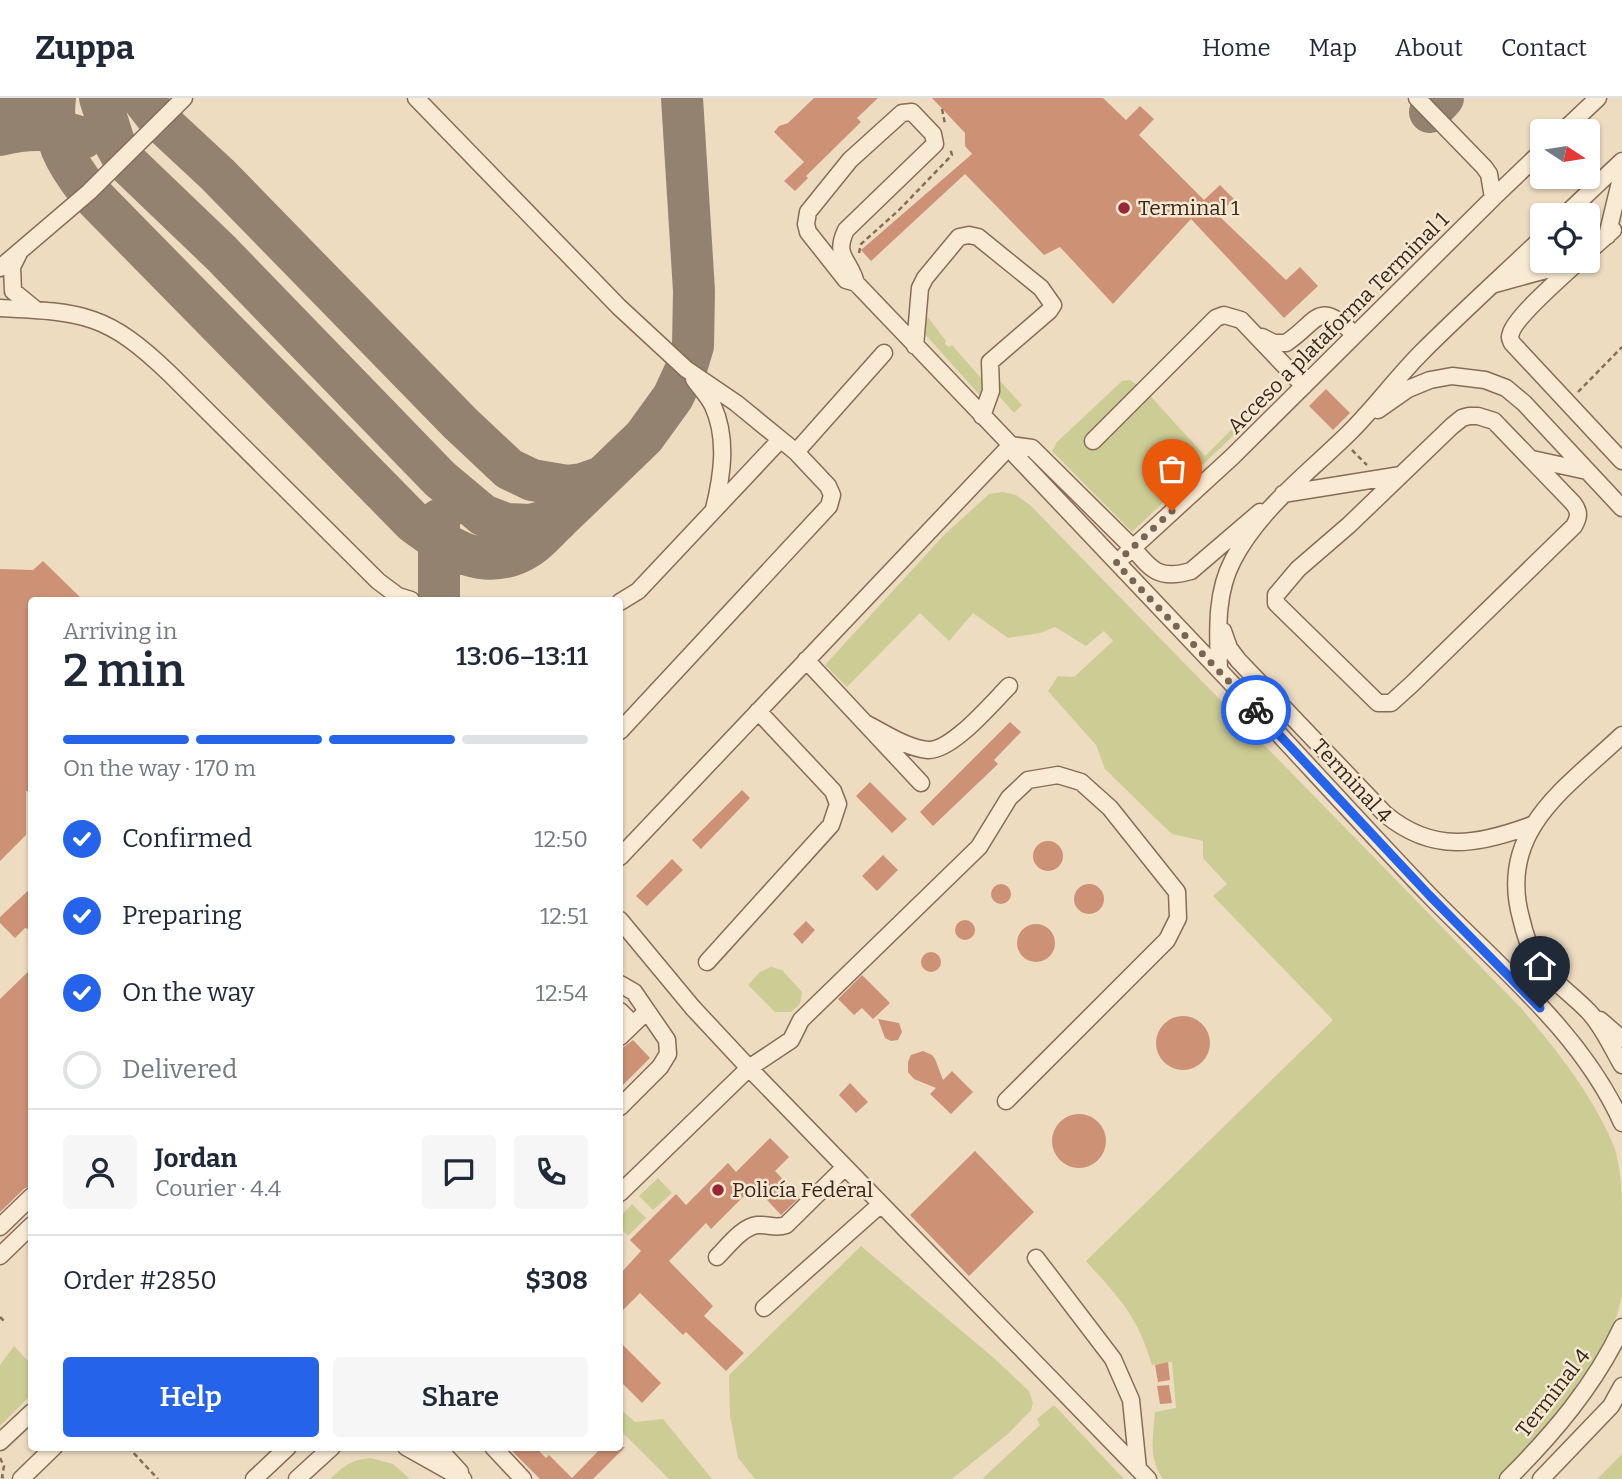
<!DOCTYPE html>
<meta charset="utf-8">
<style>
:root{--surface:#fff;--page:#f6f6f7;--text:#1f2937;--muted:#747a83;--line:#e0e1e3;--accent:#2563eb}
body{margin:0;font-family:Bitter,serif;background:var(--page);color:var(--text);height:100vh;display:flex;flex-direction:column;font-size:26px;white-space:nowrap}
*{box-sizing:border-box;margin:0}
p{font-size:23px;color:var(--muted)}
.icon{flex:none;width:38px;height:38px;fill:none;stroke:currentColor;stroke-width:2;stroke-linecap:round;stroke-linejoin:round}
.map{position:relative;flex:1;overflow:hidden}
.sheet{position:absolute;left:28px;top:499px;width:595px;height:854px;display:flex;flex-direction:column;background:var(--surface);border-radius:7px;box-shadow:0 2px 5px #0004}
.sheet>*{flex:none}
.needle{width:46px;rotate:102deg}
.controls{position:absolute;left:1530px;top:21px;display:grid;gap:14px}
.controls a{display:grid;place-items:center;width:70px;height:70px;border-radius:7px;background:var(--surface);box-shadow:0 2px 5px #0004;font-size:35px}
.pin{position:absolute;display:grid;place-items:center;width:60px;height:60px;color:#fff;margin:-72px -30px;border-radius:50% 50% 50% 0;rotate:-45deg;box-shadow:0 0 7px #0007}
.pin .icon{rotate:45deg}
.courier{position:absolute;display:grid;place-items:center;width:70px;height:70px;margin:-35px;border:5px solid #2563eb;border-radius:50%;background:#fff;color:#222;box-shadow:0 2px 9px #0007}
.head em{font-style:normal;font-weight:600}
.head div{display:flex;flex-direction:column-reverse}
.head{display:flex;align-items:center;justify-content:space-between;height:119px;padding:0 35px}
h1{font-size:46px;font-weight:600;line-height:52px}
.bar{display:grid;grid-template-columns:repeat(4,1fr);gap:10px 7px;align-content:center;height:84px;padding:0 35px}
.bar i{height:9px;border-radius:5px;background:var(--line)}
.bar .selected{background:var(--accent)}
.bar p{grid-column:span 4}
.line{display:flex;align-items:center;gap:18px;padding:0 35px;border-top:2px solid var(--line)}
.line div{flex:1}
.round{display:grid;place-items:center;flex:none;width:74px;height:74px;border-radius:7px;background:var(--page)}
ol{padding:0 35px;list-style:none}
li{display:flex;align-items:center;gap:21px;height:77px}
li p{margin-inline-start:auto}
li .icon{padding:7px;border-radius:50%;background:var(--accent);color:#fff;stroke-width:4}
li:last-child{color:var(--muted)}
li i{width:38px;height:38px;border:4px solid var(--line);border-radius:50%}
.button{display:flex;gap:14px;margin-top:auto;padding:14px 35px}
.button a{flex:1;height:80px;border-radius:7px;background:var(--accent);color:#fff;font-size:28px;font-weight:600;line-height:80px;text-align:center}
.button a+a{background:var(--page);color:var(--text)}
header{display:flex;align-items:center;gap:42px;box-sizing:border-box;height:98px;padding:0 35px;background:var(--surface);border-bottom:2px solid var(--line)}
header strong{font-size:33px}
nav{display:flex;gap:38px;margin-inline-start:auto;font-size:24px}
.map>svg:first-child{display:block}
.green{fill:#cccd95}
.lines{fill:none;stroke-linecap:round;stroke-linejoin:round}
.taxiway{stroke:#92826f;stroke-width:42}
.building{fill:#cd9176}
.minor-casing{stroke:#886c58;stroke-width:19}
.path{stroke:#886c58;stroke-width:2.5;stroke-dasharray:5 3.5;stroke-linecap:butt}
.minor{stroke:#f9ead4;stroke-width:16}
.done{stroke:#776656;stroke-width:7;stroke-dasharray:0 12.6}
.route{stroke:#2563eb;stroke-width:9}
.poi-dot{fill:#982735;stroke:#f6e7d0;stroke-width:2.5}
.labels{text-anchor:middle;stroke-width:5;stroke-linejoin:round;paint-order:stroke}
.poi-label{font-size:21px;fill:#37271d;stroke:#f6e7d0;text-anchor:start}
.street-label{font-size:21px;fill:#37271d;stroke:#f6e7d0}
</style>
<header>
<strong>Zuppa</strong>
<nav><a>Home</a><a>Map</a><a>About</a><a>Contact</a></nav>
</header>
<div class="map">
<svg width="1622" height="1381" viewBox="0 0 1622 1381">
<rect width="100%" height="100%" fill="#eedcc1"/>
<path class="green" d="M924,214L946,243L945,246L949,249L952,247L981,280L986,300L983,301L924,235Z
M1130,282L1145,292L1205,358L1232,331L1236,335L1132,434L1052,353L1057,344L1122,283Z
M1000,283L1022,307L1014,315L1000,299L998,286Z
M1003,394L1016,397L1030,407L1522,911C1558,954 1592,996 1614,1048C1622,1074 1622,1100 1622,1127C1622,1149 1622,1175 1622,1197C1611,1260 1543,1337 1498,1381H1163C1148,1360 1153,1339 1155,1314L1176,1310L1172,1264L1152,1267C1137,1217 1120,1201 1086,1163L1333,922L1213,798L1227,786L1203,760V743L1172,736L1152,717L1105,671L1096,647L1048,593L1058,578L1074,579L1113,543L1104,533L1086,548L1055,529L1040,535L1008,540L973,515L949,543L920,515L847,589L825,567L944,437L989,396Z
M771,869L782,872L802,894L800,906L791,914H775L748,887L760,874Z
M658,1080L672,1095L653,1112L639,1098Z
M632,1106L646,1120L628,1138L620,1129V1119Z
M861,1148L995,1261L1029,1293L1033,1305L1031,1312L1009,1335L952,1381H755L738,1360L730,1318L729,1277Z
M14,1248L31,1266V1297L0,1328V1267Z
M1054,1307L1124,1381H982L1040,1327L1037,1321Z
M620,1311L635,1324L663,1321L712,1381H669L620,1332Z
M1622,1356V1381H1597Z
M371,1360L393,1366L410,1381H330C344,1368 352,1361 371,1360Z"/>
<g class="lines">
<path class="taxiway" d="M55,0C50,38 66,65 89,94L414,425C449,451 487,477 530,448C540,441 549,430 558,422
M100,0L114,44L124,62L221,155L440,381L483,417L506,426L530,427L561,419L644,339L673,299L686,271L693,248L694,193L682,0
M142,0L160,23L218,77L460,325L509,371L532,382L567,388L582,386L602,379
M1430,14L1443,0
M0,23L23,0
M0,37C27,30 56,30 83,40
M439,502V422"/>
</g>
<path class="building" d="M814,0H878L857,20L861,24L806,78L808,80L795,93L784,83L804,64L774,34L779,28L788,25Z
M932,0H1103L1126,22L1140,8L1154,21L1139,37L1204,102L1220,87L1234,101L1218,117L1286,182L1300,169L1318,188L1284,220L1191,121L1113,206L1060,149L1044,157L965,76L871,163L861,152L972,56L965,48V35Z
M1326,291L1350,315L1333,332L1309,308Z
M43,463L83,502H32V694L26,693V737L0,763V471L33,472Z
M1010,624L1021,634L994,662L998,666L933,728L920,714Z
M870,684L907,721L892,735L856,698Z
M742,692L750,700L701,751L692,742Z
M1033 758a15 15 0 1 1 30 0a15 15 0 1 1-30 0Z
M883,757L898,772L877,793L862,778Z
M672,761L683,772L647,808L636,798Z
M1074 801a15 15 0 1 1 30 0a15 15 0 1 1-30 0Z
M991 796a10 10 0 1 1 20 0a10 10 0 1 1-20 0Z
M32,789V832L25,830L15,840L0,825V819Z
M955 832a10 10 0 1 1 20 0a10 10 0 1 1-20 0Z
M806,823L815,832L802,846L793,836Z
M1017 845a19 19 0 1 1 38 0a19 19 0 1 1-38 0Z
M921 864a10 10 0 1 1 20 0a10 10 0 1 1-20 0Z
M32,870V1088L25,1090L0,1114V901Z
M862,877L890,905L873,921L862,910L854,917L838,901Z
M1156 945a27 27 0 1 1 54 0a27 27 0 1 1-54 0Z
M878,921L899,925L902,934L898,942L891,943L885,940Z
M633,942L650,960L620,990V952Z
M923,953L932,957L935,961L943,982L952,973L973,994L951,1016L930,996L936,990L914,981L908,974V964L911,957Z
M850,985L868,1004L856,1015L839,997Z
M1052 1043a27 27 0 1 1 54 0a27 27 0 1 1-54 0Z
M770,1040L789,1059L775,1073L800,1099L781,1117L754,1088L711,1131L706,1125L669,1163L713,1208L704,1218L744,1255L726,1273L686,1234L683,1237L640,1195L620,1215V1176L641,1153L630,1142L676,1096L686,1107L728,1065L736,1074Z
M975,1053L1034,1114L969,1178L910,1117Z
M620,1244L661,1285L642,1305L620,1283Z
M1168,1264L1170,1282L1158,1284L1155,1267Z
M1169,1287L1172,1305L1160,1306L1157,1288Z
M508,1349H535L546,1360L549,1357L572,1380L602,1349H625L593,1381H540Z"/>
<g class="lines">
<g class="minor-casing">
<path id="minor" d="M416,0L619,209L686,271L736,305L796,354L828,388L832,397L829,408L620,633
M912,14L933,36L935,46L846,132C833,159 850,161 856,185L846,182L808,134L806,126L808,114L850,62L902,15Z
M1563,33L1598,0
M1493,100L1542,53
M1565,117L1622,63
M1607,138L1622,76
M1542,140C1502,178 1461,215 1422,254C1397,279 1376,308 1351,333C1310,374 1260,410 1233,462C1215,496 1218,535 1219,572C1290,647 1359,724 1430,798C1498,868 1582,935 1622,1025
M19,155L12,169L13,193L35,211
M1587,155L1613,132
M1579,163C1565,176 1515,219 1511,235C1509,240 1510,240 1512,245L1622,363
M1514,167L1542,160
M0,170L89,94L184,0
M1495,186L1575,164
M0,210C84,214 108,216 170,276L378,483L398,498L411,502
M1262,239L1274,245H1286C1319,223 1317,200 1355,237
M915,248L920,190L925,180L959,139L969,137L978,139L1041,190L1053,207L1049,213L990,264L991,293L982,318
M694,281C700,290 709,299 713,308C728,341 722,378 714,411
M1378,312L1408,291L1430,282L1452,278L1485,282L1506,290L1524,305L1622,410
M1469,318H1478L1494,323L1573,405C1580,414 1579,419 1574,428L1412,586L1391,605H1378L1280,509L1276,505V497L1298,471L1349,427L1452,328L1462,320Z
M1093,343L1216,220L1224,217L1241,222L1304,288
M796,354L884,255
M1532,361L1587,373
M1283,396L1401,377
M1125,457L1232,359L1493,100L1489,76L1484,69L1417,0
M620,504L638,493L780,342
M1223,533L1229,550L1238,562L1385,716C1433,756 1478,747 1532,727
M806,562L921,685
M1219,572L1016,358L1011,347L1032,350L1133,450C1152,473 1160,482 1191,473L1260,414
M867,626C886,636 907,650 928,652C952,653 992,605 1009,588
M1622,637C1566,690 1497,733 1521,820C1524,833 1528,848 1536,860C1548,881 1571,895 1588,913C1602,927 1612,950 1622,967
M620,759L1011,347L856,185
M620,822L693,910L749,970L1148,1381
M707,864L831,727L838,706L833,693L758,613
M620,886L634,894L667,942L668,956L660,969L620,1009
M620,913L633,926
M1600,922L1622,941
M620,939L647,913
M620,1095L749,970L791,942L801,922L979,749L1009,700L1028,682L1058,677L1081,684L1110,710L1177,794L1178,820L1167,842L1006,1003
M0,1129L32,1098
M0,1158L32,1127
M717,1159C728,1148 742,1129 757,1127C768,1126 775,1131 786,1127L845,1069
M1036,1160L1113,1261L1131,1302L1138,1371
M764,1210L881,1106
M0,1344L32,1314
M406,1349L463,1381
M437,1349L460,1374
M493,1349L523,1381
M21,1381L54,1349
M254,1381L288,1349
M297,1381L332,1349
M1508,1381C1553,1336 1595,1287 1622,1229
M1541,1381L1611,1308L1622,1288"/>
</g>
<path class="path" d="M942,11L945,26
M859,155L861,146L899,112L952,57L950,50
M1578,294L1622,249
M1352,352L1367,367
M0,1219L6,1225
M128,1349L158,1381
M0,1360L4,1368L2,1379L6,1380"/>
<use href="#minor" class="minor"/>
</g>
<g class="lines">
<path class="done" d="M1172,413L1116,465L1256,612"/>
<path class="route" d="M1256,612L1429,797L1540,910"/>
</g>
<g class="poi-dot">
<circle cx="1124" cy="110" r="7"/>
<circle cx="718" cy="1092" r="7"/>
</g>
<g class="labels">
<g class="poi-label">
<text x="1138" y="117">Terminal 1</text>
<text x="732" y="1099">Policía Federal</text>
</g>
<g class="street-label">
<text transform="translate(1338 225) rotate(-45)" y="7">Acceso a plataforma Terminal 1</text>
<text transform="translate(1352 683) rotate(47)" y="7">Terminal 4</text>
<text transform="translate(1553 1295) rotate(-52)" y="7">Terminal 4</text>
</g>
</g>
</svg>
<div class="controls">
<a><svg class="needle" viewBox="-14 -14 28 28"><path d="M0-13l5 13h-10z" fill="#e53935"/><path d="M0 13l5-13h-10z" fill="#747a83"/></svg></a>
<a><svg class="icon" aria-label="locate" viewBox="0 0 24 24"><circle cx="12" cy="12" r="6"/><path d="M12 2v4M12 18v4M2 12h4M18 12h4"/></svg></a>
</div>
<div class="pin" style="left:1172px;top:413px;background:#ea580c"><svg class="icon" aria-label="bag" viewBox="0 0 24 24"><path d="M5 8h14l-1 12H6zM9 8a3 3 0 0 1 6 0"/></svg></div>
<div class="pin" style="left:1540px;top:910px;background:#1f2937"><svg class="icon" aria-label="home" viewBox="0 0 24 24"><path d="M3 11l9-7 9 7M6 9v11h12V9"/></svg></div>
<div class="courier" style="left:1256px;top:612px"><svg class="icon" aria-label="bike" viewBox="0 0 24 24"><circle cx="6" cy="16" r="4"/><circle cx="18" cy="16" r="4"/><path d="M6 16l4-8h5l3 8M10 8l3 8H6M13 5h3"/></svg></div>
<section class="sheet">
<div class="head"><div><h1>2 min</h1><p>Arriving in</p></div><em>13:06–13:11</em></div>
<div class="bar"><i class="selected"></i><i class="selected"></i><i class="selected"></i><i></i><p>On the way · 170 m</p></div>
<ol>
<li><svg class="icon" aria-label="check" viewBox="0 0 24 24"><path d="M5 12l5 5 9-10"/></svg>Confirmed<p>12:50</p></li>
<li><svg class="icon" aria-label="check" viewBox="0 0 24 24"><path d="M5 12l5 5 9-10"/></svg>Preparing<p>12:51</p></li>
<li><svg class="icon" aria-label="check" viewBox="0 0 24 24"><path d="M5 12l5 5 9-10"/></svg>On the way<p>12:54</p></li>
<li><i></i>Delivered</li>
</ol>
<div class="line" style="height:126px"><a class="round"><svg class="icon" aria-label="person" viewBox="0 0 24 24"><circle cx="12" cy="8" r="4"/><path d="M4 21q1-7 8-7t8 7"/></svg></a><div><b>Jordan</b><p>Courier · 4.4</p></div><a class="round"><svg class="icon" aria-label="chat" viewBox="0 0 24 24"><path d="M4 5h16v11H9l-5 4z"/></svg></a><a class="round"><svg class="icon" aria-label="phone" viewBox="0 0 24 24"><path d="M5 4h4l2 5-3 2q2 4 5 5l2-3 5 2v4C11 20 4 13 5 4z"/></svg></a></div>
<div class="line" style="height:91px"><div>Order #2850</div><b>$308</b></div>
<div class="button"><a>Help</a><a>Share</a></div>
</section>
</div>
